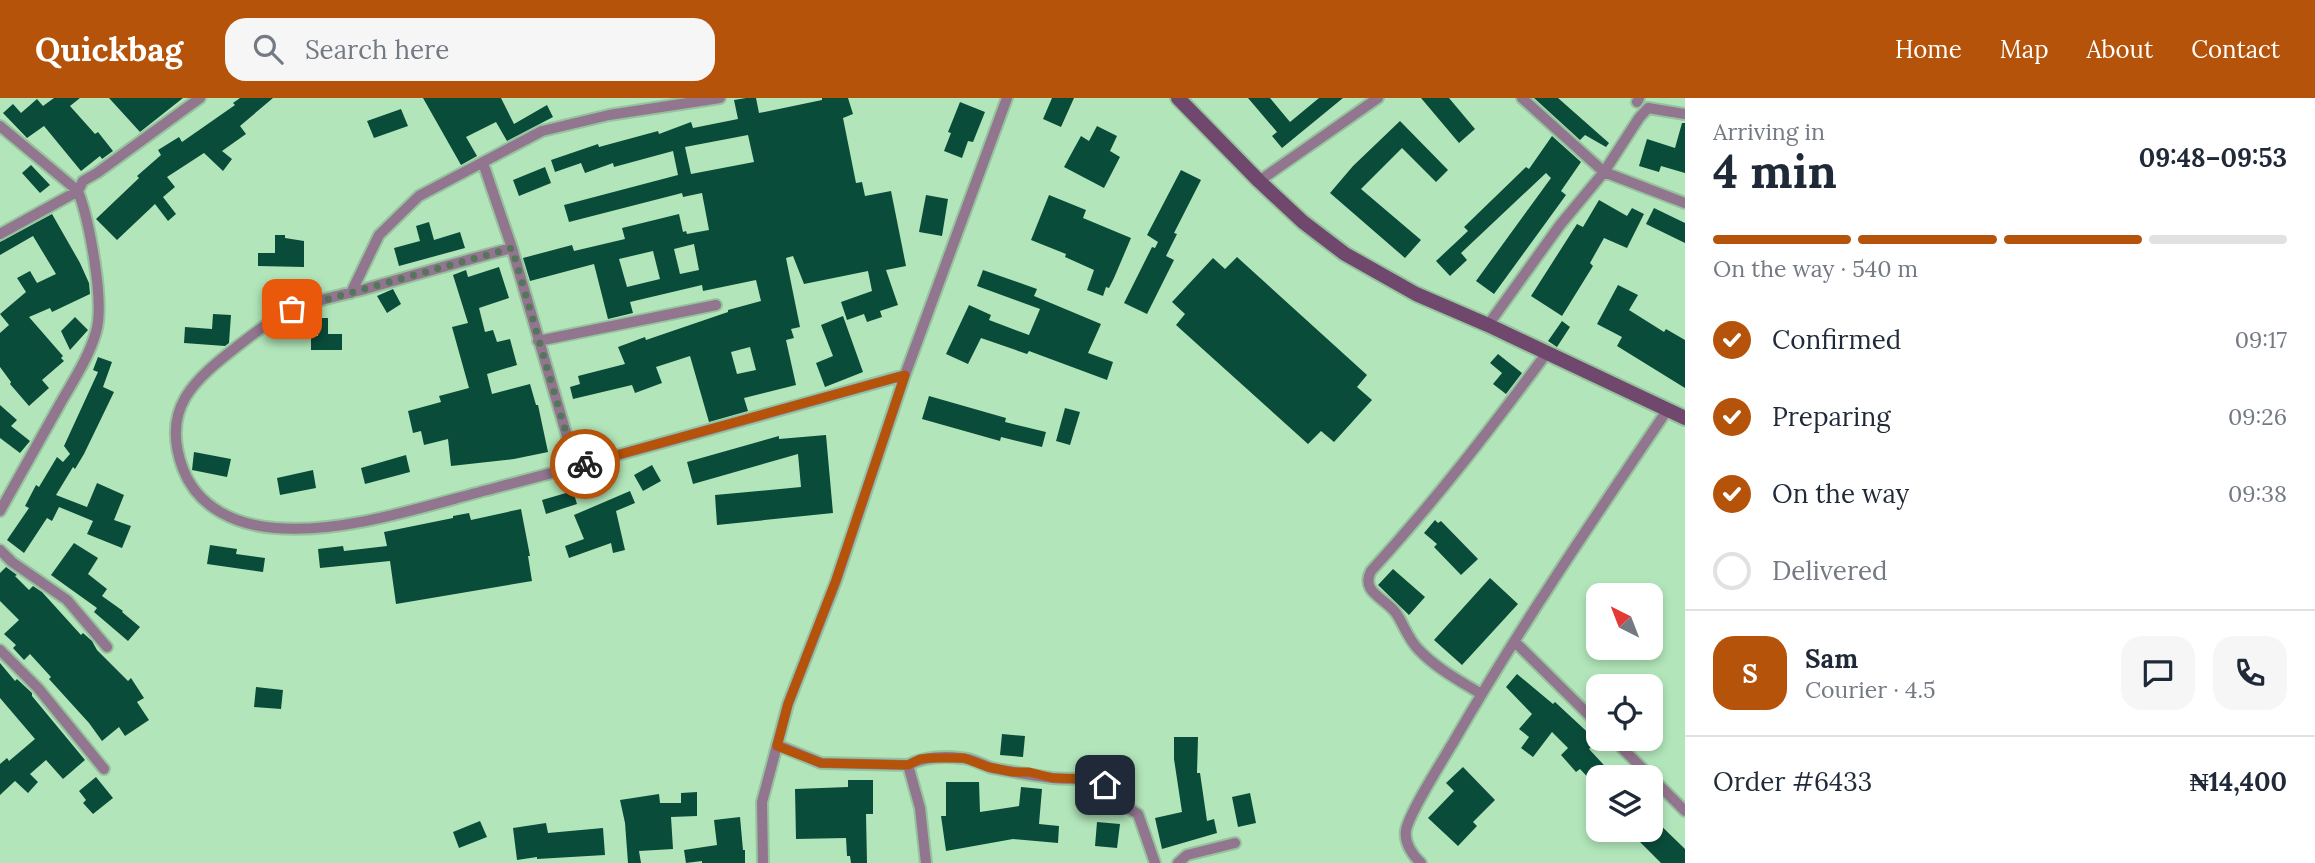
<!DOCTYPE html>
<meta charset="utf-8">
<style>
:root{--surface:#fff;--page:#f6f6f7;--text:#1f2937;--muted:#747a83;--line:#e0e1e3;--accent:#b45309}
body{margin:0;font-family:Lora,serif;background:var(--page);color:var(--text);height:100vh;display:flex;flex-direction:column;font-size:26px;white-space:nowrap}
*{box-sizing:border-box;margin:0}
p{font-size:23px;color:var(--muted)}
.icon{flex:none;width:38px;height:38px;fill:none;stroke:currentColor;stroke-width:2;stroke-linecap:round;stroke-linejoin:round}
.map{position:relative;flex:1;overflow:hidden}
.details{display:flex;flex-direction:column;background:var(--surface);width:630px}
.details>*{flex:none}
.needle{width:46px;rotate:318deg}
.fabs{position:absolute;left:1586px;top:485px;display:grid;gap:14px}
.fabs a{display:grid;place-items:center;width:77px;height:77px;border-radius:14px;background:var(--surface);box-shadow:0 4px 10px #0003;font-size:35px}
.pin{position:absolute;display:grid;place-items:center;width:60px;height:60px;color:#fff;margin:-30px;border-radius:14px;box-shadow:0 4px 10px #0006}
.courier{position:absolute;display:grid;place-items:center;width:70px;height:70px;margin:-35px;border:5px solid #b45309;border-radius:50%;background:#fff;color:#222;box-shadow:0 2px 9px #0007}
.head em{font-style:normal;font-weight:700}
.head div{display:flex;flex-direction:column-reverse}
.head{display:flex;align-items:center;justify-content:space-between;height:119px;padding:0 28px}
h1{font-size:46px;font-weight:700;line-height:52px}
.bar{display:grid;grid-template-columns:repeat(4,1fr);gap:10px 7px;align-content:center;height:84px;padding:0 28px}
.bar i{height:9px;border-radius:5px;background:var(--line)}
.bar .active{background:var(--accent)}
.bar p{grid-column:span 4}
.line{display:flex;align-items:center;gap:18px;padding:0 28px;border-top:2px solid var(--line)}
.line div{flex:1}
.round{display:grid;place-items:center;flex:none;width:74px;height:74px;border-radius:21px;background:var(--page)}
ol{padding:0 28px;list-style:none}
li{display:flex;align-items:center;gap:21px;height:77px}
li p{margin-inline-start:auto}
li .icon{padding:7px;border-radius:50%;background:var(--accent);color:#fff;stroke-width:4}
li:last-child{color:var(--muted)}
li i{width:38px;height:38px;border:4px solid var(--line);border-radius:50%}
header{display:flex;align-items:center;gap:42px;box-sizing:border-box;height:98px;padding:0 35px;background:var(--accent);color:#fff}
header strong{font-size:33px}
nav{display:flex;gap:38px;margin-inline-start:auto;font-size:24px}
.search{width:490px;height:63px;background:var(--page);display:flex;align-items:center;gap:18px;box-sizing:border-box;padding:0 24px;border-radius:21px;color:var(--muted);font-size:26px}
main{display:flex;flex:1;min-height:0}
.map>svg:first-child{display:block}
.building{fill:#0a4c3a;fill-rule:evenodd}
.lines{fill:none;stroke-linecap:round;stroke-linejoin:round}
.street-casing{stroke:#96c39d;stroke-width:14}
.secondary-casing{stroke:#96c39d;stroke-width:18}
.street{stroke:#92758f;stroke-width:10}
.secondary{stroke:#70476d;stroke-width:14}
.done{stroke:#56765b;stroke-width:7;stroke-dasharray:0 12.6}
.route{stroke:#b45309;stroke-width:9}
</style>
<header>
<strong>Quickbag</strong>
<div class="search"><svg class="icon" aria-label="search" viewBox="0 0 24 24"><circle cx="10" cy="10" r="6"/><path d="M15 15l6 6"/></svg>Search here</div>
<nav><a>Home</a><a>Map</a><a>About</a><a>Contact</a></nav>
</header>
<main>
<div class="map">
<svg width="1685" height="765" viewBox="0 0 1685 765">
<rect width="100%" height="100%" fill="#b2e6ba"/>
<path class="building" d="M54,0H80L70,8L95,36L98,34L113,53L102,61L100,58L81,73L44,28L27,40L3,15L13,6L21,15L37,1L43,8Z
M109,0H183L140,34Z
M240,0H273L240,28L246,36L222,53L232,61L223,73L204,55L167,79L175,89L163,99L176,116L168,123L155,106L117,142L96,121L139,80L137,78L161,57L158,52L179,39L182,44L235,7L233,5Z
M423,0H501L514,26L547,7L553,19L507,43L496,24L466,39L477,58L461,67Z
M746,0H756L759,15L822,2V0H848L853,16L843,20L856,85L862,84L865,98L891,93L906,168L886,172L898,207L880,213L882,219L867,224L864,216L847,222L841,204L872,193L868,173L804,186L793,158L786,160L800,229L791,231L794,240L786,242L796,287L744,300L748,313L709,324L690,258L656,269L662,285L635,295L632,287L573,301L570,289L580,286L578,278L625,266L618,249L645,239L646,242L728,214V212L761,203L756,182L703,193L702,187L630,204L633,215L608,221L594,166L530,183L523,160L572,147L574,153L625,141L622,130L679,116L683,134L686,133L687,136L709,132L702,95L683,99L682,95L569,124L564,107L678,77L673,53L614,69L613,65L585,75L581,65L555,74L551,62L598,46L599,49L658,33L659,36L691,24L693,30L738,21L734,2ZM748,37L754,64L691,76L685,49ZM694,146L699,172L680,176L674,151ZM653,153L660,181L627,189L619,161ZM750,249L756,272L737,276L731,254Z
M1052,0H1074L1061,29L1043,21Z
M1248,0H1270L1290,24L1319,0H1343L1282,50L1272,38L1277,34Z
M1421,0H1449L1475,31L1459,45Z
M1534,0H1558L1609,45L1606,49L1585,37L1580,42Z
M960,4L985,14L973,44L968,43L962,60L944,53L951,35L948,34Z
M401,11L408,28L374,40L367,23Z
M1400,23L1448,72L1436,84L1402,50L1361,91L1421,142L1405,160L1330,95L1353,68Z
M1682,25H1685V75L1661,68L1659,74L1639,68L1647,41L1675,50Z
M1097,28L1117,38L1110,53L1120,59L1104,90L1064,69L1081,38L1089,43Z
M1552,38L1581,64L1561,93L1566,97L1494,196L1476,183L1551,80L1546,75L1461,155L1467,162L1450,178L1436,163L1468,133L1464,129L1526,69L1529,71Z
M31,67L50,87L40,95L22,75Z
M545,69L551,85L519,98L513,82Z
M1181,72L1201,82L1174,135L1177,136L1166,158L1174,162L1147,216L1124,205L1152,149L1155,150L1158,144L1147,137Z
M926,97L948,101L942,138L919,134Z
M1049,97L1086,112L1083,120L1131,140L1114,180L1109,190L1106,189L1103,198L1087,192L1094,172L1065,159L1066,156L1031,142Z
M1599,102L1627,118L1632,110L1644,116L1627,150L1604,140L1590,165L1593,168L1562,218L1531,198L1577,126L1583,129Z
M1654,110L1685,125V145L1646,126Z
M52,116L80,165L89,185L90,196L52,214L50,210L29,219L63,258L61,260L64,263L42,282L49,290L29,308L10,286L11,284L0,269V235L9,227L0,216L26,194L17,180L30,173L37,185L56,176L33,138L0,157V144Z
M429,124L434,142L460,134L465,150L399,168L394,150L420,143L416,128Z
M275,137H285V140L304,143V169L258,168V155H275Z
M1237,159L1367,277L1357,289L1372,302L1334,344L1321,333L1308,346L1176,227L1185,216L1172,204L1213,160L1225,171Z
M499,169L509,200L479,210L485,234L493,232L497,244L510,241L517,267L487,276L492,296L530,286L536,307H538L548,354L514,361L451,368L448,341L424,347L421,333L413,335L408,313L441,304L439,298L469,290L452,229L468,225L453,177L466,172L468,179Z
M983,172L1037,191L1034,198L1101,226L1088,255L1113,264L1107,282L1029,253L1027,256L981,240L968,266L946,256L969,207L991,217L989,222L1029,237L1040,211L977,188Z
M1618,187L1638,197L1629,212L1664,234L1666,231L1685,242V290L1617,248L1622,239L1597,226Z
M393,191L401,206L387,215L377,198Z
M213,216L231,217L229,245L225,248L184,245L185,229L212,231Z
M843,218L863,274L825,289L816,265L833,258L821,227Z
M75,219L88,232L70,252L61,233Z
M318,220H328V236H342V252H311V238H318Z
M1562,223L1570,229L1557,249L1548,243Z
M1498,256L1522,275L1506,296L1493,286L1502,275L1490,265Z
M98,259L112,264L103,289L114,294L84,356L75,371L73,369L56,397L87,409L97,385L124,397L114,422L131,428L122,450L87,436L93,423L59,409L52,423L47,420L24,455L7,442L29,410L25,408L36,387L39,389L57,359L63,364L70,356L64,348L98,274L93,272Z
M929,298L1006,320L1005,324L1046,334L1042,349L1001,339L1000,343L922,321Z
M0,307L17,322L11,328L30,343L20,355L0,340Z
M1065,310L1080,314L1070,347L1056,343Z
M826,337L833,415L717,427L715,397L801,389L798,356L693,386L687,364L779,338V341Z
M194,354L231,361L227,379L192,372Z
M406,357L410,374L365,386L361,370Z
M652,367L661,383L643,393L634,377Z
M313,372L316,390L280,397L277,380Z
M573,393L577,406L546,416L542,402Z
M630,393L635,405L616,413L625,452L613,455L611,445L569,460L565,448L584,441L574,417Z
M521,411L530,458H528L532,483L396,506L390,463L320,470L318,451L343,448L344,453L387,448L384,434L453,420V418L469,415L471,422Z
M1435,422L1438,425L1441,423L1478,461L1461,477L1434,449L1437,446L1424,435Z
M74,445L98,460L88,476L107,491L102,498L123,513L122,514L140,529L128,543L94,514L97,510L51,477Z
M210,447L237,451L236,456L265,460L263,474L207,466Z
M6,469L17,477L15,478L29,492L33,488L42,494L81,537L83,535L92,543L97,552L128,583L131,580L144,600L137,604L149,622L125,638L119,629L102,643L89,625L49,581L51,579L30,556L24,562L13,550L16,547L4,536L19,522L0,503V475Z
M1393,471L1425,499L1409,517L1378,487Z
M1490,480L1518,506L1462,567L1434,542Z
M0,565L15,583L17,581L32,595V598L85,662L63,681L46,662L30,676L38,684L28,695L15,683L0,697V666L7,660L9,663L35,641L0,600Z
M1517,576L1553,606L1555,604L1597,643L1589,651L1615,679H1598V690L1580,671L1576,674L1561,657L1568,650L1552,634L1533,659L1521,650L1529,639L1519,631L1532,616L1506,589Z
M256,589L283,592L281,611L254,609Z
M1002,636L1025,638L1023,659L1000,657Z
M1174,639H1198L1197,675H1200L1207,723L1214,721L1217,735L1162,751L1155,720L1182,714L1174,661Z
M1463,669L1495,702L1473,724L1477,728L1458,748L1428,720L1454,693L1446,685Z
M96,679L113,700L93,716L83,705L86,702L79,693Z
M848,682H873V716H866L867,765H851L850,758H847L846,740L796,741L795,691L848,689Z
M946,684H979L980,714L1019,708L1021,689L1042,691L1039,726L1059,728L1058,745L1013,741L946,753L941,718H946Z
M697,694V718L671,719L673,751L639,753L641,765H628L625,725L620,702L659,696L660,705H681V695Z
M1250,695L1256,725L1238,729L1232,699Z
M1650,717L1685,751V765H1661L1628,732H1650Z
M740,719L743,752H745V765H702V763L686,765L684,752L717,747L714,722Z
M480,723L487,739L459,750L453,734Z
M1097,724L1120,726L1117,750L1095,748Z
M546,725L548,735L603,730L605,757L537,761V759L517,762L513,730Z"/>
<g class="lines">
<g class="street-casing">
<path id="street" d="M1522,0L1604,74L1685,105
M1637,4L1639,0
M0,28L78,93L83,83L97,75L200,0
M483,65L512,150L576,369
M1259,83L1378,0
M0,136L78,93C89,122 105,204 96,234C89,259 73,283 60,306C40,341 20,377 0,413
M512,150C463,163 414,177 365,191C342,197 318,202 295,210C276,218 256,234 239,247C194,282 160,310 183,371C198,410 236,427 275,430C345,436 428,407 495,390C632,354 769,315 905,277
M351,195L379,137L419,98L542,33L609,17L720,0
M1488,227L1560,127L1604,74L1639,20L1648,10L1685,16
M538,243L716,207
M0,452L12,464L67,502L107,549
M1515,544L1598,626
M0,552L38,590L104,671
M1481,596C1460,583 1436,570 1419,552C1408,541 1404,527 1396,515C1385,500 1360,494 1371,473C1435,403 1489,333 1546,256
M1612,640L1685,713
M777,647L821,665L908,667L920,710L926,765
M908,667C924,659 943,658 961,660C972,660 982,667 992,670C1012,674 1032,677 1052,680C1070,682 1089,678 1106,687C1112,691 1112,695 1113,701L1138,716L1155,765
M763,765L762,704L788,606L836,483L905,277L1007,0
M1178,765L1187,757L1235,745
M1421,765C1412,757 1404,744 1406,732C1410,713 1443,662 1454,643C1520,529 1594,420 1668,311"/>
</g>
<g class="secondary-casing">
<path id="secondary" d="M1178,0L1259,83L1303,124L1345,156L1416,196L1488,227L1685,320"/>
</g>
<use href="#street" class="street"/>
<use href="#secondary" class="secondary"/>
</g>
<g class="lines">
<path class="done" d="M292,211L512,150L576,369L585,366"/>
<path class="route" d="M585,366L905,277L836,482L788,606L777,648L821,665L908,667L920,661L929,660H964L988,669L1013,674H1029L1053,680L1089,681L1105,687"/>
</g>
</svg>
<div class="fabs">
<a><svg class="needle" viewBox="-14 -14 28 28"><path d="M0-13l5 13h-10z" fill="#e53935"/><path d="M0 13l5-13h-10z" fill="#747a83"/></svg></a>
<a><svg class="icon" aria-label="locate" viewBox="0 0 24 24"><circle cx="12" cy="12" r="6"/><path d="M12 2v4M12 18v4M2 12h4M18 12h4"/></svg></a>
<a><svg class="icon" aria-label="layers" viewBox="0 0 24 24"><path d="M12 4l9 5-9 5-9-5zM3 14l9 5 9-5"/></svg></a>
</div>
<div class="pin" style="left:292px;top:211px;background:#ea580c"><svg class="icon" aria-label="bag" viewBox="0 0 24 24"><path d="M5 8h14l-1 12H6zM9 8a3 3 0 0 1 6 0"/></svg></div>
<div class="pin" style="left:1105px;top:687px;background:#1f2937"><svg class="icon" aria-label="home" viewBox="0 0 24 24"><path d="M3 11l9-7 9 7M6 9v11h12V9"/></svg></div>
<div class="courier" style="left:585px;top:366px"><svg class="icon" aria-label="bike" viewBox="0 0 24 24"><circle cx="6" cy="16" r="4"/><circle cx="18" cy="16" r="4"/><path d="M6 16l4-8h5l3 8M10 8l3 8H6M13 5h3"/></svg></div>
</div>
<section class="details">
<div class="head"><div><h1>4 min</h1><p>Arriving in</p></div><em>09:48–09:53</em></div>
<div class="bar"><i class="active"></i><i class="active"></i><i class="active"></i><i></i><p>On the way · 540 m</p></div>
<ol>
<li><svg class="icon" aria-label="check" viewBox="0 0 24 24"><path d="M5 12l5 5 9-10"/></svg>Confirmed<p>09:17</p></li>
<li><svg class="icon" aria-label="check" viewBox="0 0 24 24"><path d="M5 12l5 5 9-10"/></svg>Preparing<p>09:26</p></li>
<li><svg class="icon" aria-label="check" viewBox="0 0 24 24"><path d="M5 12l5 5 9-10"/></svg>On the way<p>09:38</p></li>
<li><i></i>Delivered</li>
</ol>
<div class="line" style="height:126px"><b class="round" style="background:var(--accent);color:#fff">S</b><div><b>Sam</b><p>Courier · 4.5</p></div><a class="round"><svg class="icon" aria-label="chat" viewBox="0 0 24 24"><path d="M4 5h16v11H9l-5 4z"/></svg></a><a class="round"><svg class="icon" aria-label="phone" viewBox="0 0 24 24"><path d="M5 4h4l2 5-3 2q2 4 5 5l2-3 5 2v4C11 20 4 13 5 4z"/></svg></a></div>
<div class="line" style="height:91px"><div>Order #6433</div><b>₦14,400</b></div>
</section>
</main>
